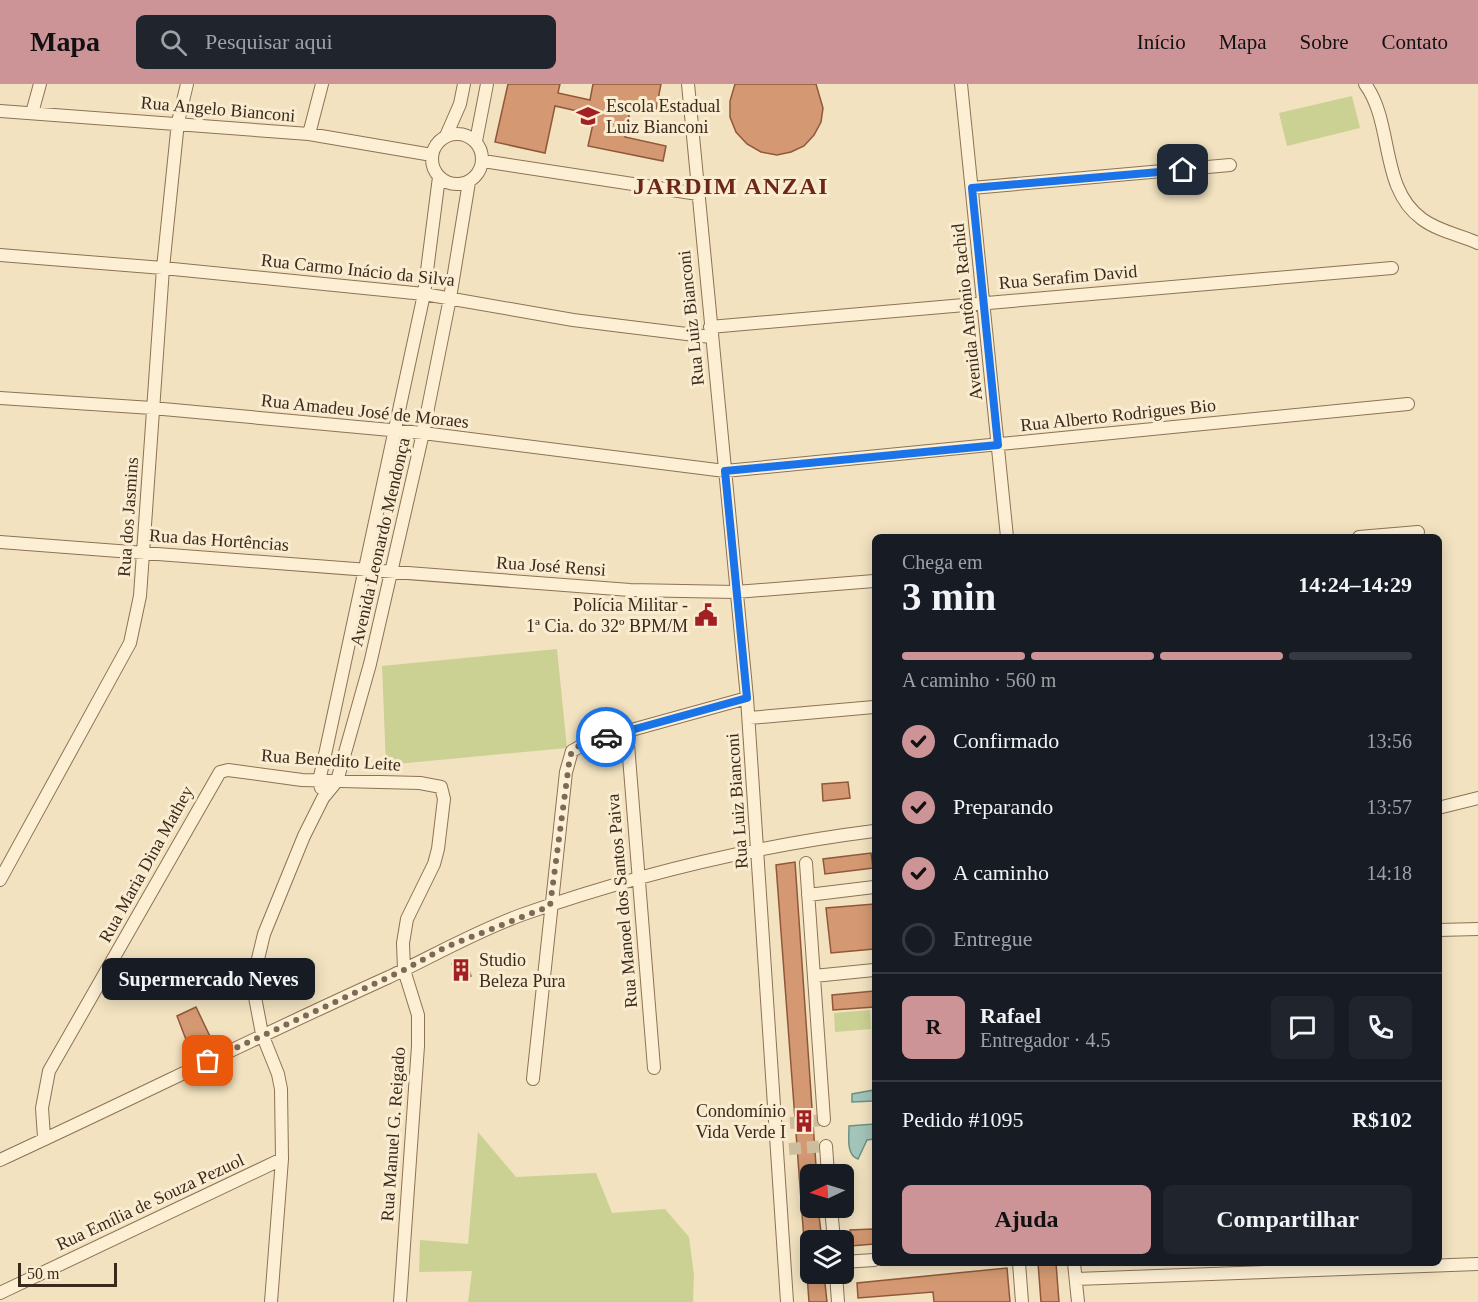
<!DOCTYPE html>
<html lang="pt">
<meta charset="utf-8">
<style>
:root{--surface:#171b24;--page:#20242c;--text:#f1f3f6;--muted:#9ea1a6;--line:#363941;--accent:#cd9498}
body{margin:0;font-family:Georgia,serif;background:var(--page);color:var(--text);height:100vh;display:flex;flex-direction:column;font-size:22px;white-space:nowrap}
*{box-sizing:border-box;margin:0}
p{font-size:20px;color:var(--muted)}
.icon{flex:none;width:33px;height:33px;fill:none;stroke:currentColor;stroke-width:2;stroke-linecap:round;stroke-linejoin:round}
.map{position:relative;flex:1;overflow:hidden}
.sheet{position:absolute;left:872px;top:450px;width:570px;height:732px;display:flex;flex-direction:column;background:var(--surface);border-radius:9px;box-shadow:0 3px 15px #0003}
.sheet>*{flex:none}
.needle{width:39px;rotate:266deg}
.tools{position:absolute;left:800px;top:1080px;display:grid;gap:12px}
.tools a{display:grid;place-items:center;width:54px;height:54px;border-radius:9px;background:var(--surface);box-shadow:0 3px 15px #0003;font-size:30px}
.scale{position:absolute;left:18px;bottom:15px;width:99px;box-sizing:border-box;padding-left:6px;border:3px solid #3b2a1c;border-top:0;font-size:16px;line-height:21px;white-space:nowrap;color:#3b2a1c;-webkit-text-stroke:4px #f9ecd0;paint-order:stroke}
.pin{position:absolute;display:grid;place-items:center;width:51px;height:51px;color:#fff;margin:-26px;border-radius:12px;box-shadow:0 3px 9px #0006}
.courier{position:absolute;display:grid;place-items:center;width:60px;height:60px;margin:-30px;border:4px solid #1a73e8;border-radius:50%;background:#fff;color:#222;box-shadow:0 2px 8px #0007}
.bubble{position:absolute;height:42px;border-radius:9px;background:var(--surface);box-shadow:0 3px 15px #0003;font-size:20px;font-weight:700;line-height:42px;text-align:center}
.summary em{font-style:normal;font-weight:700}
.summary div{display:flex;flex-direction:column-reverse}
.summary{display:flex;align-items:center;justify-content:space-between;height:102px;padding:0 30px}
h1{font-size:39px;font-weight:700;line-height:45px}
.bar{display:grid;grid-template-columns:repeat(4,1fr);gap:9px 6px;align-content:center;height:72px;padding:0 30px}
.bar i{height:8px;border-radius:4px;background:var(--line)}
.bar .current{background:var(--accent)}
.bar p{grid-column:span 4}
.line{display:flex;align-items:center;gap:15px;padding:0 30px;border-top:2px solid var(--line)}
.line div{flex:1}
.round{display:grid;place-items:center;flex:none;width:63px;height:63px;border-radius:9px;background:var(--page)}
ol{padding:0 30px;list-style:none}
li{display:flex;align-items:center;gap:18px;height:66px}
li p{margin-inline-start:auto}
li .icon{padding:6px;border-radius:50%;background:var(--accent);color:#111;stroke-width:4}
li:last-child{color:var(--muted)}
li i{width:33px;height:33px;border:3px solid var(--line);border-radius:50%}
.primary-button{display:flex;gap:12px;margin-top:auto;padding:12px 30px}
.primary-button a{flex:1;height:69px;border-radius:9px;background:var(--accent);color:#111;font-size:24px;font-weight:700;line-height:69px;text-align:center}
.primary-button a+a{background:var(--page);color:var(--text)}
header{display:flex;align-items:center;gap:36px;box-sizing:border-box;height:84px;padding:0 30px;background:var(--accent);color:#111}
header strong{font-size:28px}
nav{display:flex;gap:33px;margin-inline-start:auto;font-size:21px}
.search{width:420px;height:54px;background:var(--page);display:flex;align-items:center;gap:15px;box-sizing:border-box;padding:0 21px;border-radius:9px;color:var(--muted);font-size:22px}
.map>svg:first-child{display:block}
.green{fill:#cbd193}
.water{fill:#a3c4b9;stroke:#699388;stroke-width:1.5}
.building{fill:#d49972;stroke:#8f5939;stroke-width:1.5}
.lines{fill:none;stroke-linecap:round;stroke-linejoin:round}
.street-tunnel{stroke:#cdbd9f;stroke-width:12;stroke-dasharray:12 6;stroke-linecap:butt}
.street-casing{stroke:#8d7256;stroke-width:14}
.street{stroke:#fcefd4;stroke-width:12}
.done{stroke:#7b6a55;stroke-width:6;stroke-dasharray:0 10.8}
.route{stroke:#1a73e8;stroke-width:8}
.labels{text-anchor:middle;stroke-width:6;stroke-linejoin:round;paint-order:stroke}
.poi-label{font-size:18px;fill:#3b2a1c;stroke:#f9ecd0;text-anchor:start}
.street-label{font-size:18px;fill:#3b2a1c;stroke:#f9ecd0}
.district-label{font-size:24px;font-weight:bold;letter-spacing:1.5px;fill:#6c2717;stroke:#f9ecd0}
</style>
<header>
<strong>Mapa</strong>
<div class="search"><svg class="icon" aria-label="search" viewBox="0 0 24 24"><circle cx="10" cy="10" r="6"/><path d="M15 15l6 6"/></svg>Pesquisar aqui</div>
<nav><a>Início</a><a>Mapa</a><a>Sobre</a><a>Contato</a></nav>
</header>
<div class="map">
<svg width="1478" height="1218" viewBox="0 0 1478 1218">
<rect width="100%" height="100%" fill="#f2e2c0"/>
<path class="green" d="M1352,12L1360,44L1287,62L1279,29Z
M557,565L567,664L386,681L382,582Z
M870,926L871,945L835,948L834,929Z
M478,1048L516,1093L596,1089L612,1129L665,1125L689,1153L694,1191L693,1218H468L472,1187L419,1188L420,1156L468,1160Z"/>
<path class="water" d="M874,1006V1017L852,1018V1010Z
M874,1040V1055L867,1056L858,1075C846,1071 849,1053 849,1042Z"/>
<path class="building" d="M508,0H560L558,9L590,16L593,0H661L656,26L631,21L625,53L666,62L663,77L588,62L595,31L555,22L545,69L495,58Z
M735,0H816L823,24L821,38L814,51L804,62L791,68L777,71L761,68L747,60L736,48L730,33V17Z
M848,698L850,714L823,717L822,700Z
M871,769L873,784L825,790L823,775Z
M795,778L816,1082L815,1090H810V1123L805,1124H818L822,1156H804L776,781Z
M874,820V865L831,869L826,824Z
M465,875L471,892L460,897L452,880Z
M874,907V923L833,926L832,911Z
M196,923L215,963L193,974L177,932Z
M873,1145L874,1160L851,1162L850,1146Z
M1038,1179H1056L1059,1218H1041Z
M1007,1184L1010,1218H934L933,1208L858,1214L857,1199Z
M807,1190H824L827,1218H809Z"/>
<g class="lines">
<path class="street-tunnel" d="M790,1039L824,1036
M789,1065L826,1062"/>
<g class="street-casing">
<path id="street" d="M688,0L747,614L787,1218
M961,0L1007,453
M1365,0C1394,39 1379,104 1422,135C1438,147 1460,151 1478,159
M0,27L309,50L432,71
M32,29L40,0
M432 75a25 25 0 1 1 50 0a25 25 0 1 1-50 0Z
M309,50L322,0
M446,52L460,20L464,0
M476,57L487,0
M483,77L698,110
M972,104L1230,81
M0,171L163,184L424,210L573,236L711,253
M710,243L1392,184
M0,314L152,324L423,349L725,387L1408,320
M1359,453L1418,448
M0,458L630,506L736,508L874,497
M749,634L874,623
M627,648L654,984
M321,704L319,697L326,666L424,210L439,93
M1438,724L1478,714
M806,779L824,1036
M0,796L130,559L140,512L163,184L178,38L187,0
M808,811L874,803
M1438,846L1478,845
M814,892L874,886
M533,995L566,688L572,667L588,658L747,614
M44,1053L42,1024L49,987L220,688L228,686L302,696L420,699L441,703L444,715L438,765L434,780L407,835L403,859L404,886L418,931V962L400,1218
M826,1062L828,1090
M0,1076C130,1016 258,952 389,893C433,872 475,848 521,831C635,791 755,762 874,747
M831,1124L834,1156
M843,1178L874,1176
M1019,1179L1022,1218
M1074,1179L1078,1218
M836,1190L838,1218
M1076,1195L1478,1180
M0,1209L282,1075
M271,1218L282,1075L281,1005L278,990L262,950L255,913L258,875L264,850L304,752L323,714L337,697L370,580L423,349L450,214L469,98"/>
</g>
<use href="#street" class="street"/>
</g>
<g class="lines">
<path class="done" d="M208,977L404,886L446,863L550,822L570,672C577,658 592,657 606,653"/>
<path class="route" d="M606,653L747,614L725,387L998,361L972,104L1183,86"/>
</g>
<defs>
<g id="school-bare" transform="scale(1.8)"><path d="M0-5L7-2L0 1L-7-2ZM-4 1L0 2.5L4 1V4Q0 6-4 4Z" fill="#a22024" stroke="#f9ecd0" stroke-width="2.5" paint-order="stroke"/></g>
<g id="civic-bare" transform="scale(1.8)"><path d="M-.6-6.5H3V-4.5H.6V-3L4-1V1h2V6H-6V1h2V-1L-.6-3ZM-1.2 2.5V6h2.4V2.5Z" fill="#a22024" stroke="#f9ecd0" stroke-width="2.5" paint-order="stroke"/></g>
<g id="building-bare" transform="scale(1.8)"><path d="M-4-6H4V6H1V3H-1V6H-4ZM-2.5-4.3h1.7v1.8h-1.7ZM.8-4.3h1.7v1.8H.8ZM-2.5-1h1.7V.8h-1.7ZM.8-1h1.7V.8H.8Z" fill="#a22024" stroke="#f9ecd0" stroke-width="2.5" paint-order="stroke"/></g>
</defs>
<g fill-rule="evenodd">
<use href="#school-bare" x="588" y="32"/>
<use href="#civic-bare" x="706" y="531"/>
<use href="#building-bare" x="461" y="886"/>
<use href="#building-bare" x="804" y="1037"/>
</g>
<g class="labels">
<g class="poi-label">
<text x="606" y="28">Escola Estadual<tspan x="606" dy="21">Luiz Bianconi</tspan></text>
<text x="688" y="527" text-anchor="end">Polícia Militar -<tspan x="688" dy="21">1ª Cia. do 32º BPM/M</tspan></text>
<text x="479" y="882">Studio<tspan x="479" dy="21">Beleza Pura</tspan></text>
<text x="786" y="1033" text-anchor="end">Condomínio<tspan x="786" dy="21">Vida Verde I</tspan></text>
</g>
<g class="street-label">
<text transform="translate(218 25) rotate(5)" y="6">Rua Angelo Bianconi</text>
<text transform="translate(358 186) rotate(6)" y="6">Rua Carmo Inácio da Silva</text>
<text transform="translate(1068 193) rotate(-5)" y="6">Rua Serafim David</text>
<text transform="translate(967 228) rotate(-96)" y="6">Avenida Antônio Rachid</text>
<text transform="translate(691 234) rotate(-96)" y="6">Rua Luiz Bianconi</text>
<text transform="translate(365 327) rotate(6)" y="6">Rua Amadeu José de Moraes</text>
<text transform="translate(1118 331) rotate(-6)" y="6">Rua Alberto Rodrigues Bio</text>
<text transform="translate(128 433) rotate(-86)" y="6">Rua dos Jasmins</text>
<text transform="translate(219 456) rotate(4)" y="6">Rua das Hortências</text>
<text transform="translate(380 458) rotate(-77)" y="6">Avenida Leonardo Mendonça</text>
<text transform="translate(551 482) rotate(4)" y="6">Rua José Rensi</text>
<text transform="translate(331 676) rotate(4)" y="6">Rua Benedito Leite</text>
<text transform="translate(737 717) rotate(-94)" y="6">Rua Luiz Bianconi</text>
<text transform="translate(146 780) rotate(-61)" y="6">Rua Maria Dina Mathey</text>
<text transform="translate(622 817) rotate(-95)" y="6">Rua Manoel dos Santos Paiva</text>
<text transform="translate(393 1050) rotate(-86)" y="6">Rua Manuel G. Reigado</text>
<text transform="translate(150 1118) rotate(-25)" y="6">Rua Emília de Souza Pezuol</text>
</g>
<g class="district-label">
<text x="731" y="110">JARDIM ANZAI</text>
</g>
</g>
</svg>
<div class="tools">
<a><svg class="needle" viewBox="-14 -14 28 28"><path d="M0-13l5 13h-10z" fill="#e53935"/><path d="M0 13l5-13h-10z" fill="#9ea1a6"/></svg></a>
<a><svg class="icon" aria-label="layers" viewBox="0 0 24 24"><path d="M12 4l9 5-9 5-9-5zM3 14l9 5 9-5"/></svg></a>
</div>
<div class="scale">50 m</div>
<div class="pin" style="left:208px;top:977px;background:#ea580c"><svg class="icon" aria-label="bag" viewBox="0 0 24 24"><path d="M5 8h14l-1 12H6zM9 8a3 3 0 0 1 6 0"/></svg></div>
<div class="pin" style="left:1183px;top:86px;background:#1f2937"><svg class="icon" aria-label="home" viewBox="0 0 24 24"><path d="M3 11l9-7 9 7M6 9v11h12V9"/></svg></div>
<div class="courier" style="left:606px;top:653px"><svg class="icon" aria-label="car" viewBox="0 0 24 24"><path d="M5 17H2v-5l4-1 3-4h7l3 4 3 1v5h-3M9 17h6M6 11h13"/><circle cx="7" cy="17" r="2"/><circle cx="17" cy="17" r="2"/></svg></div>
<div class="bubble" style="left:102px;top:874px;width:213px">Supermercado Neves</div>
<section class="sheet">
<div class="summary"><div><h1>3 min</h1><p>Chega em</p></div><em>14:24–14:29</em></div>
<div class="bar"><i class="current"></i><i class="current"></i><i class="current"></i><i></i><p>A caminho · 560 m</p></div>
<ol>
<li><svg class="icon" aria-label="check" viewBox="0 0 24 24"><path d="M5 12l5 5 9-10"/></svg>Confirmado<p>13:56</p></li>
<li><svg class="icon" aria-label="check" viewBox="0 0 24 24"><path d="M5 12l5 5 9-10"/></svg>Preparando<p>13:57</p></li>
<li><svg class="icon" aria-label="check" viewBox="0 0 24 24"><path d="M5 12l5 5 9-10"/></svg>A caminho<p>14:18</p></li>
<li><i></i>Entregue</li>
</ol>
<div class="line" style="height:108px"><b class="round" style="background:var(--accent);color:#111">R</b><div><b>Rafael</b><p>Entregador · 4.5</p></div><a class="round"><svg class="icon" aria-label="chat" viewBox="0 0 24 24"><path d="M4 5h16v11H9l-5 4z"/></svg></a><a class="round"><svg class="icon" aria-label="phone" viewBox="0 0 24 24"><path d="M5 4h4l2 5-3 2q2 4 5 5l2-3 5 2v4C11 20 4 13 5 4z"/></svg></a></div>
<div class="line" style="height:78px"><div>Pedido #1095</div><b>R$102</b></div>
<div class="primary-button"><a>Ajuda</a><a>Compartilhar</a></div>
</section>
</div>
